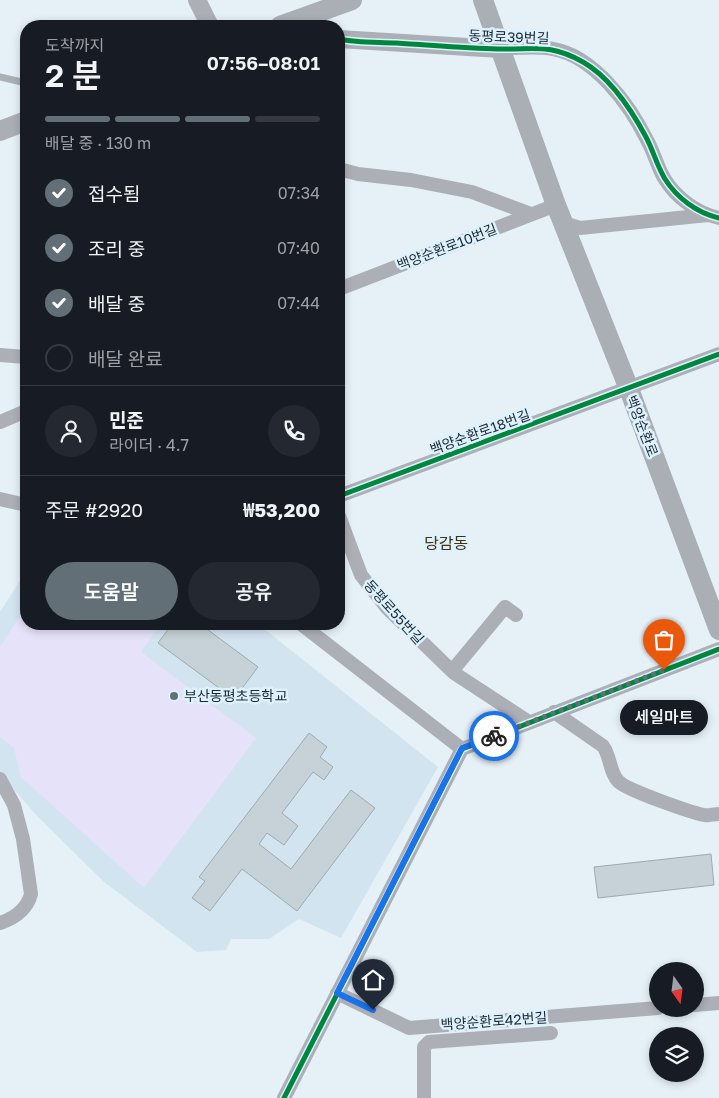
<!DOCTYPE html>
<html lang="ko">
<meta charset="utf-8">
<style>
:root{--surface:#171b24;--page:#242831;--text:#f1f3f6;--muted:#9ea1a6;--line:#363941;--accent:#636f76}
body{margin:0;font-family:"Golos Text","Noto Sans KR",sans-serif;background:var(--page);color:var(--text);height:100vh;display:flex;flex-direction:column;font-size:19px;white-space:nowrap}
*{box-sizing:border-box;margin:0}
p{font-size:16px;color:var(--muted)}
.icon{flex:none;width:28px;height:28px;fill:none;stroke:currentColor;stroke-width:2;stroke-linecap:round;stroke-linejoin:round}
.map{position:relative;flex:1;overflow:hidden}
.sheet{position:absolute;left:20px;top:20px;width:325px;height:610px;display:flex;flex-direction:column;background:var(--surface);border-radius:20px;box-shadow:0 2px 8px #0003}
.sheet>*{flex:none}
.needle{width:32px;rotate:166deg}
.tools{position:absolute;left:649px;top:962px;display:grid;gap:10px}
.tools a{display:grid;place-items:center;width:55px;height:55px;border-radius:50%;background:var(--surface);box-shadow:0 2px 8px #0003;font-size:25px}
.pin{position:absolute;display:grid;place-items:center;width:42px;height:42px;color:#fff;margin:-51px -21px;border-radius:50% 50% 50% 0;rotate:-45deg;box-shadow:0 0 5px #0007}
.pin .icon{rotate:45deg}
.courier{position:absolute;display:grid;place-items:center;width:50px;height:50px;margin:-25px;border:4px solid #1a73e8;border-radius:50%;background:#fff;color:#222;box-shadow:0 1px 6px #0007}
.bubble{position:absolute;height:35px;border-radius:18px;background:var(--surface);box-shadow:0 2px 8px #0003;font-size:16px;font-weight:600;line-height:35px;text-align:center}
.headline em{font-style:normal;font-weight:600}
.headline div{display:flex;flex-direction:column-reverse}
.headline{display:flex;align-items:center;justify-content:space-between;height:85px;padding:0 25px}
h1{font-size:32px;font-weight:600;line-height:38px}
.bar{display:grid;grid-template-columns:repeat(4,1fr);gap:8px 5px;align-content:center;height:60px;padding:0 25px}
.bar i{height:6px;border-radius:4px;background:var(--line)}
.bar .selected{background:var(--accent)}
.bar p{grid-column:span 4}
.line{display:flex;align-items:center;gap:12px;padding:0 25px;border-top:1px solid var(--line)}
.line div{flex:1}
.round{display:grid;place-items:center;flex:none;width:52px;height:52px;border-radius:26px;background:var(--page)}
ol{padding:0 25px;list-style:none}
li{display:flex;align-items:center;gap:15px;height:55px}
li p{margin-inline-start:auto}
li .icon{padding:5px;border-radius:50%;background:var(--accent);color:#fff;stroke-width:4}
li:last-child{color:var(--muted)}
li i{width:28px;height:28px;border:2px solid var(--line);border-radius:50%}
.action{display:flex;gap:10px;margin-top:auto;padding:10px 25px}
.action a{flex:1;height:58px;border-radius:30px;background:var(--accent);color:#fff;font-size:20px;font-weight:600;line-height:58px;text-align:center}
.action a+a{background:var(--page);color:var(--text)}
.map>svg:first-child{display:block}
.built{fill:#d3e4f1}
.green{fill:#e6e2fa}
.building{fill:#c6d2d7;stroke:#9eaaaf}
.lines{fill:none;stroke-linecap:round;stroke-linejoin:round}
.service{stroke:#acafb6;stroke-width:7}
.minor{stroke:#acafb6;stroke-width:14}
.tertiary{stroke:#acafb6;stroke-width:18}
.secondary{stroke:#aaafb6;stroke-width:20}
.cycleway-casing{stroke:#def1ff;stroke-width:8}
.cycleway{stroke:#00873e;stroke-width:5}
.done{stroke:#636f76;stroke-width:5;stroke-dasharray:0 9}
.route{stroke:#1a73e8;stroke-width:6}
.poi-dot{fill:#636f76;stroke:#def1ff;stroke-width:2}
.labels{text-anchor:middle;stroke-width:5;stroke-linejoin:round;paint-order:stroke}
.street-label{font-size:14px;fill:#1d2931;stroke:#def1ff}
.poi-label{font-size:14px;fill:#1d2931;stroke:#def1ff;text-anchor:start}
.quarter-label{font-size:16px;fill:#44320a;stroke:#def1ff}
</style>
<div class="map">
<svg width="719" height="1098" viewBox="0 0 719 1098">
<rect width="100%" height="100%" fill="#e6f0f7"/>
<path class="built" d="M26,571V624H258L438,767L341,938L299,919L269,939H231L226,950L197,952L104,882L36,815L0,773V612Z"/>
<path class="green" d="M26,607V624H160L141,652L256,738L144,888L21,777L14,748L0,737V647Z"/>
<path class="building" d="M172,624H200L258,667L234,699L158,643Z
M309,733L327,747L320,757L333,767L324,780L313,772L282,813L298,826L284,845L267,833L259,844L291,869L351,790L375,808L297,911L242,869L210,911L192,898L205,881L199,877Z
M711,854L714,885L598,898L594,867Z"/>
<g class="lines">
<path class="service" d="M0,77L26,83"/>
<path class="minor" d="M500,49C517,48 536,46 553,49C594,56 630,105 647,140C654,152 657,166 664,178C676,198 697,213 719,218
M339,169L358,174L411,180L472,192L531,214
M564,223L580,228L708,215
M339,289L556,205
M0,355L26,357
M0,422L26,411
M339,496L719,354
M0,499L26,505
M339,516L361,575L387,608L454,673L529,722
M301,624L462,749
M452,671L505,607L516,615
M554,712L603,746C611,757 609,771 618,781C626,790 690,812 704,815C708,816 714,814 719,814
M0,779L14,805L23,839L31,894C27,909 15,918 0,923
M337,993L409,1028L658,1008
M695,1005L719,1003
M284,1098L462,749L719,649
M424,1098V1047L429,1042L551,1033"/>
<path class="tertiary" d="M197,0L210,26
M339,39L500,49"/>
<path class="secondary" d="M483,0L556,205L629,389L719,630
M280,26L352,0
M0,131L26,121"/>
<g class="cycleway-casing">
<path id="cycleway" d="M339,39C357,43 377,42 396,43C430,45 464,48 498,49C535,50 549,43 583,62C611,78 631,109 646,137C653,150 657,166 665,179C677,198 697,213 719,218
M339,496L719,354
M284,1098L462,749L719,649"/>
</g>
<use href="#cycleway" class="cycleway"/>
</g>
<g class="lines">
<path class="done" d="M494,736L664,670"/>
<path class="route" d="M373,1010L337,993L462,748L494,736"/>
</g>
<circle class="poi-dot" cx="174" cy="696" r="5"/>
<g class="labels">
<g class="street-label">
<text transform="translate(509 37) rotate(2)" y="5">동평로39번길</text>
<text transform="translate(447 247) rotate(-21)" y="5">백양순환로10번길</text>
<text transform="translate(642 426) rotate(69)" y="5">백양순환로</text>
<text transform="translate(480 432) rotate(-20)" y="5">백양순환로18번길</text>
<text transform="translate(394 612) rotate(48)" y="5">동평로55번길</text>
<text transform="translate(494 1021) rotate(-4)" y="5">백양순환로42번길</text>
</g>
<g class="poi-label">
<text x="184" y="701">부산동평초등학교</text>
</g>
<g class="quarter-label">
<text x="446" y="549">당감동</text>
</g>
</g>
</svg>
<div class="tools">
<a><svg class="needle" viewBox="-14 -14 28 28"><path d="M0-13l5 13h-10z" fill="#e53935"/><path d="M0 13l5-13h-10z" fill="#9ea1a6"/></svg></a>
<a><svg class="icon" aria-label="layers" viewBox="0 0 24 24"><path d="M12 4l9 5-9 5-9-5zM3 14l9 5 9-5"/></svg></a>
</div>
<div class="pin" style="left:664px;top:670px;background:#ea580c"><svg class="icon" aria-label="bag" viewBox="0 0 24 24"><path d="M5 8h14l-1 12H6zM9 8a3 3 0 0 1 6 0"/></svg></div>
<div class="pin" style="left:373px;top:1010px;background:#1f2937"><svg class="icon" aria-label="home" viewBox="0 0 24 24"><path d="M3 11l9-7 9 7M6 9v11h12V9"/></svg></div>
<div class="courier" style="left:494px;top:736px"><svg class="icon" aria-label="bike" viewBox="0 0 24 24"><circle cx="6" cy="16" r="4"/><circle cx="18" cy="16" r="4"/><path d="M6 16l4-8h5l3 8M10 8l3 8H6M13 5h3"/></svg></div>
<div class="bubble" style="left:620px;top:700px;width:88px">세일마트</div>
<section class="sheet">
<div class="headline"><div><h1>2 분</h1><p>도착까지</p></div><em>07:56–08:01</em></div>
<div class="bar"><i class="selected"></i><i class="selected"></i><i class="selected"></i><i></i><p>배달 중 · 130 m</p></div>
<ol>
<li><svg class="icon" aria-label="check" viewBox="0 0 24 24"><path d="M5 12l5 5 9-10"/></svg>접수됨<p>07:34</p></li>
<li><svg class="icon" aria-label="check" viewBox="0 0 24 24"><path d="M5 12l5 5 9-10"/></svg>조리 중<p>07:40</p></li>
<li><svg class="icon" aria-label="check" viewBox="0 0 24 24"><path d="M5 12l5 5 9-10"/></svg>배달 중<p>07:44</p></li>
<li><i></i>배달 완료</li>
</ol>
<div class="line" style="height:90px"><a class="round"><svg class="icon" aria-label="person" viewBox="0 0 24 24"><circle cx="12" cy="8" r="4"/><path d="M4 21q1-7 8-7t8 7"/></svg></a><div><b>민준</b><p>라이더 · 4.7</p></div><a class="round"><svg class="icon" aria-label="phone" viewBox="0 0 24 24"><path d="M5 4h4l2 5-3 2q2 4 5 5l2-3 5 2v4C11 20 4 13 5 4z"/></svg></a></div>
<div class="line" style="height:65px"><div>주문 #2920</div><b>₩53,200</b></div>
<div class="action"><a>도움말</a><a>공유</a></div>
</section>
</div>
